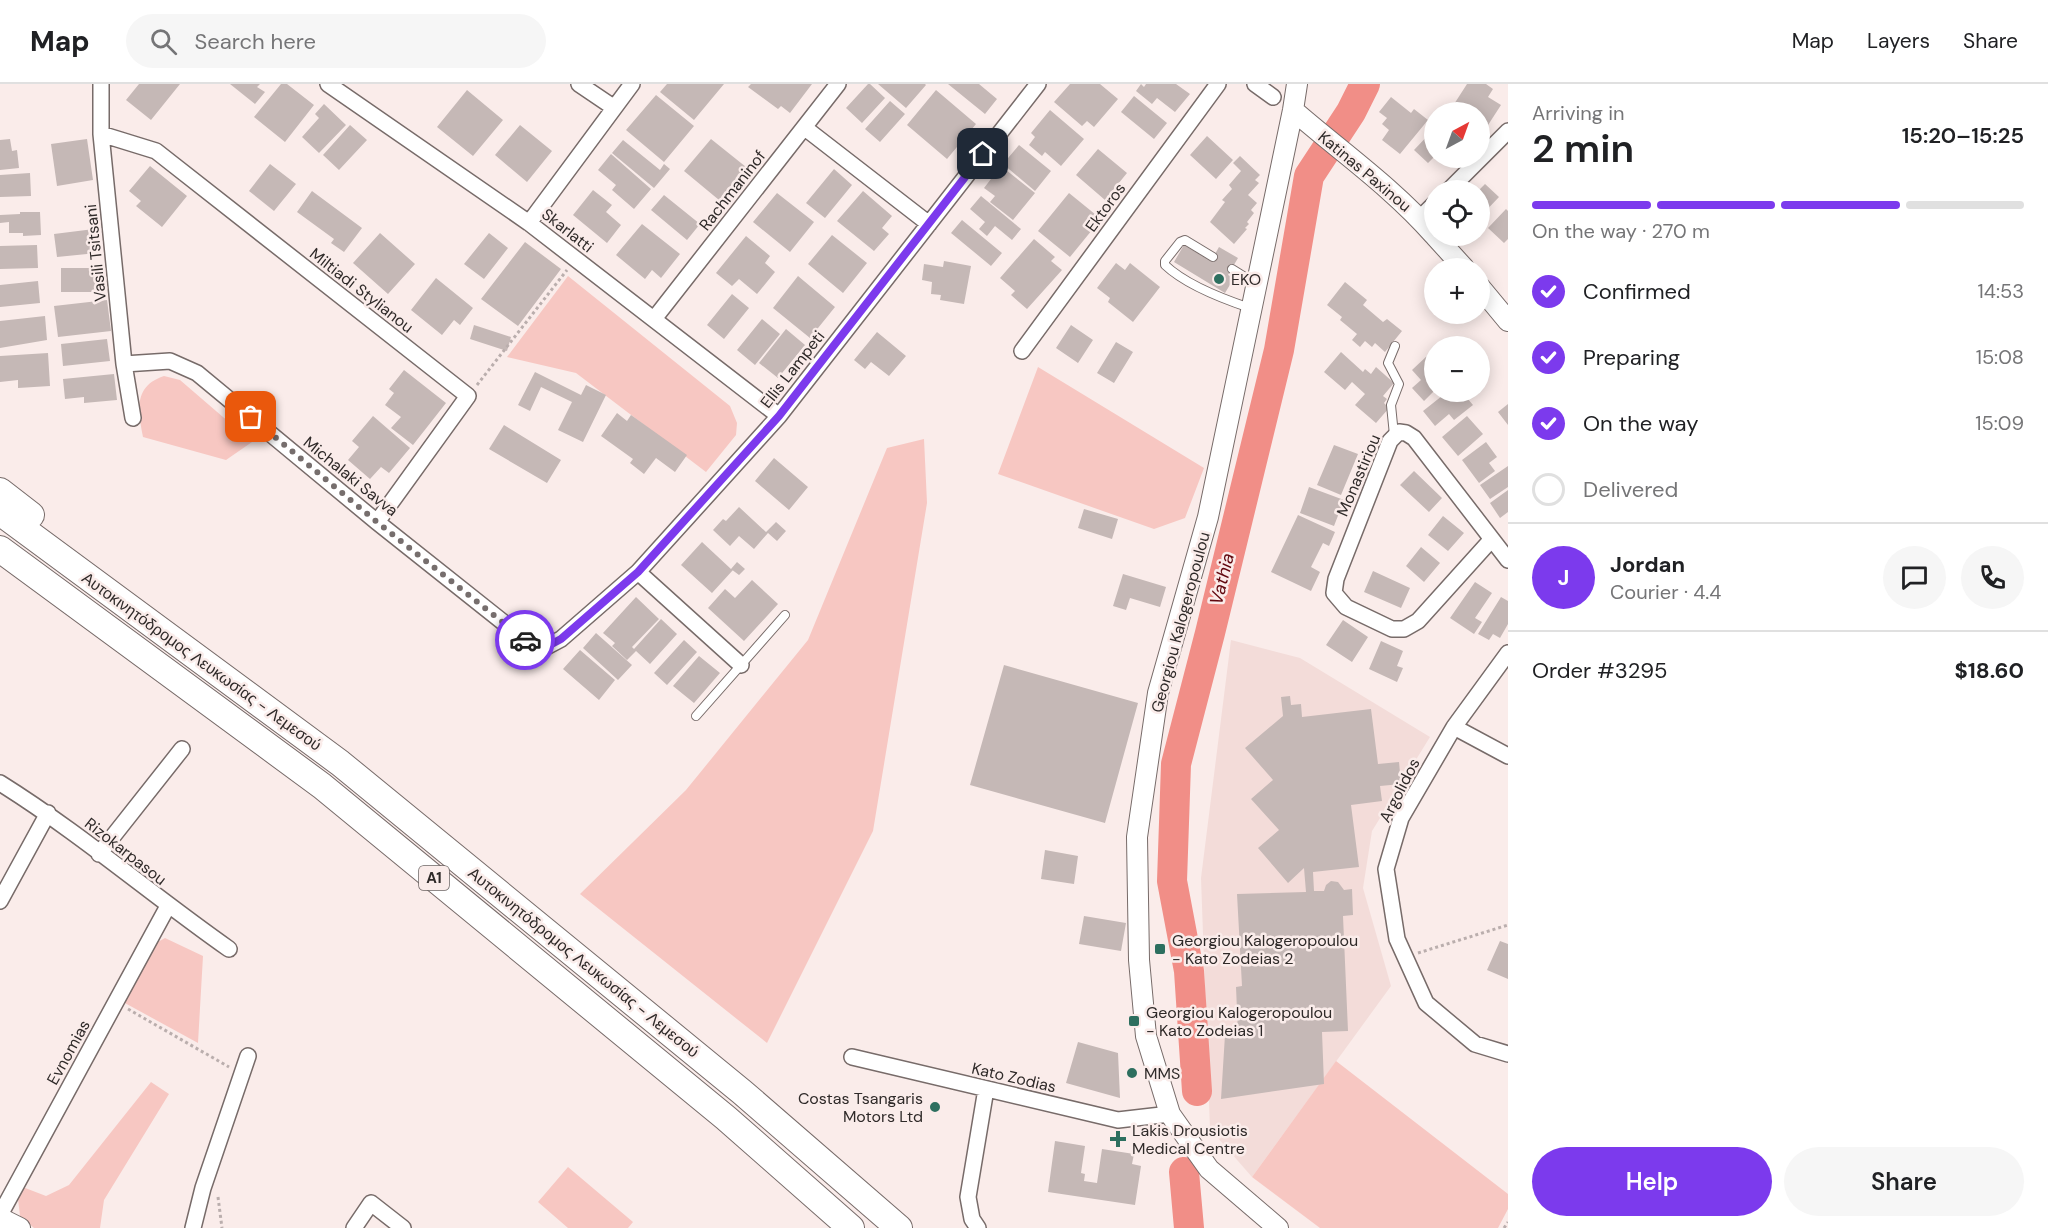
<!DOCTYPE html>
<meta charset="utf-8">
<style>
:root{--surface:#fff;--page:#f6f6f6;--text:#202124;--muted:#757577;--line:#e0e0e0;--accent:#7c3aed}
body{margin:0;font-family:"DM Sans",sans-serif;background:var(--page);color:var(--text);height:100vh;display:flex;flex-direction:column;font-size:22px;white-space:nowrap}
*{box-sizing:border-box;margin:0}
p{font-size:20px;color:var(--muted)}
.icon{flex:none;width:33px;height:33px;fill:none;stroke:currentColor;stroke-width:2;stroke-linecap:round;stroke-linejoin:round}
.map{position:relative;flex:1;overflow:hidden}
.sheet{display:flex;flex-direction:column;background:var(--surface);width:540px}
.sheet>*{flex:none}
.needle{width:39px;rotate:41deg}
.buttons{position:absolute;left:1424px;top:18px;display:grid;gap:12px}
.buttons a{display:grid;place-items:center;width:66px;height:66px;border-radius:50%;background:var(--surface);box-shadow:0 3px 15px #0003;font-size:30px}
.pin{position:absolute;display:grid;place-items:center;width:51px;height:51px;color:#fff;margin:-26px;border-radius:12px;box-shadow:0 3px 9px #0006}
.courier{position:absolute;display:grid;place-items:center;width:60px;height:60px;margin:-30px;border:4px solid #7c3aed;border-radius:50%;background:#fff;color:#222;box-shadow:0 2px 8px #0007}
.overview em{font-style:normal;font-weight:600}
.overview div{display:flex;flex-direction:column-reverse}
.overview{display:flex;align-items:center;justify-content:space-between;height:102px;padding:0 24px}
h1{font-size:39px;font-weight:600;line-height:45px}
.bar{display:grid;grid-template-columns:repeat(4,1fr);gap:9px 6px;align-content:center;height:72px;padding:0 24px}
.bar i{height:8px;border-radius:4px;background:var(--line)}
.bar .current{background:var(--accent)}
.bar p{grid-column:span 4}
.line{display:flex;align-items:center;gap:15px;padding:0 24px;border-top:2px solid var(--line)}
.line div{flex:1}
.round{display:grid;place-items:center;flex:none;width:63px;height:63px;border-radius:32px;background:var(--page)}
ol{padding:0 24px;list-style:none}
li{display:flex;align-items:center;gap:18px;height:66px}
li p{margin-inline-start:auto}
li .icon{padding:6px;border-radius:50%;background:var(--accent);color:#fff;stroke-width:4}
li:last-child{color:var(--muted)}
li i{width:33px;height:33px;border:3px solid var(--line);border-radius:50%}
.button{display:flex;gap:12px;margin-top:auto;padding:12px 24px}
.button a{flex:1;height:69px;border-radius:36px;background:var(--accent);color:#fff;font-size:24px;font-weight:600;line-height:69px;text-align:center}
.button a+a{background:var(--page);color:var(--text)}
header{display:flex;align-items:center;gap:36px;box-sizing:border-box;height:84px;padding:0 30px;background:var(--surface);border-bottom:2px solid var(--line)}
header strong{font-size:28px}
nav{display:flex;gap:33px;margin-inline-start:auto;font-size:21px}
.search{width:420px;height:54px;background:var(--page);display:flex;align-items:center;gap:15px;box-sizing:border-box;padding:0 21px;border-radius:33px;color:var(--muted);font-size:22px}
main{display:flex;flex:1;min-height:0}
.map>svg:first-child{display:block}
.built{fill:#f3dcd9}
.green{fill:#f7c7c2}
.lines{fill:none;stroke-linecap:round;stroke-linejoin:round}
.river{stroke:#f18e87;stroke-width:30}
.building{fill:#c5b8b6}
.service-casing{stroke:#776b69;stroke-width:10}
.minor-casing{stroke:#776b69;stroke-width:18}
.tertiary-casing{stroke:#776b69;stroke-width:22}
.trunk-casing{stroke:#776b69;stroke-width:28}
.path{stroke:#baaead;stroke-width:3;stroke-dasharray:3 3;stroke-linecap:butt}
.service{stroke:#fff;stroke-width:8}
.minor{stroke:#fff;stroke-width:15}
.tertiary{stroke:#fff;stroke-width:20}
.trunk{stroke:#fff;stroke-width:26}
.done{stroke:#766e6d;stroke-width:6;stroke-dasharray:0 10.8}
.route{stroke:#7c3aed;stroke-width:8}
.poi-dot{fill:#2d6f5f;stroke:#faecea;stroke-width:2}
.labels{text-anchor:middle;stroke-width:5;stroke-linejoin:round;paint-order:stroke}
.shield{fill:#faecea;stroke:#6c6463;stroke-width:1.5}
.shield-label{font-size:15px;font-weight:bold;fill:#2f2a29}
.street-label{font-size:16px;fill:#2f2a29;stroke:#faecea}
.poi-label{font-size:16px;fill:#2f2a29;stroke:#faecea;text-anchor:start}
.water-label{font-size:18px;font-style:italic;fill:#61070e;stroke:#faecea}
</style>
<header>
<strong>Map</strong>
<div class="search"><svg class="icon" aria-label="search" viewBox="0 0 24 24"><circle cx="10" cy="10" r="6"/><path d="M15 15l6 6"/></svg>Search here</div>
<nav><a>Map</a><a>Layers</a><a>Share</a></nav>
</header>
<main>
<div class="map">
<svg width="1508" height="1144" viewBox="0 0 1508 1144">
<rect width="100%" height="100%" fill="#faecea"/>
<path class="built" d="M1231,556L1300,574L1430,653L1372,747L1363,804L1391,902L1252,1093L1210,1045L1201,794Z"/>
<path class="green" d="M568,192L730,322L737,339L736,351L706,388L576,289L507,273Z
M1038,283L1204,384L1185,434L1154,445L998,390Z
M164,292L180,296L252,358L226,376L143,353C138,328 133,302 164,292Z
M924,355L927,419L873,747L767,959L580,810L686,706L808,556L887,364Z
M165,854L203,872L198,959L123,918L156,859Z
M1336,977L1508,1110V1125L1498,1144H1320L1252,1093Z
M151,998L169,1010L104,1116L100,1144H34L20,1132L18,1115L20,1102L46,1112L69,1101Z
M568,1083L633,1138L628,1144H568L538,1118Z"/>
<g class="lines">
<path class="river" d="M1197,1007L1189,887L1172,797L1176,680L1210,549L1279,266L1309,92L1351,28L1365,0
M1184,1088L1189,1144"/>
</g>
<path class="building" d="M139,0H180L151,36L126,16Z
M230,0H260L257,3L265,8L255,20Z
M281,0H287L314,21L285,58L254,33Z
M667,0H724L694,36L660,8Z
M751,0H812L790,29L781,22L778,25L748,3Z
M868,0H870L885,14L862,39L846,24Z
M878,0H925L926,1L906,24Z
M948,0H979L997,15L985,30Z
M1070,0H1100L1118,15L1094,43L1087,37L1082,42L1054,18Z
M1141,0L1144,3L1146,0H1176L1190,10L1175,28L1157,14L1152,20L1136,7Z
M1467,0H1486L1493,5L1488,13L1501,21L1479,55V28H1449Z
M467,6L503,36L473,72L437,43Z
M936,6L976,40L947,75L907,41Z
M656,11L694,42L664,78L626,46Z
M1134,12L1167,39L1154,55L1121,28Z
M1391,13L1411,29L1414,25L1428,36L1400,70L1382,56L1389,46L1382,40L1387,34L1379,28Z
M890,17L905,30L880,58L865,45Z
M324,20L346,41L319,69L302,53L319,34L315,30Z
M1050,26L1084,55L1061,82L1045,68L1042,72L1029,61L1035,53L1031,49Z
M350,41L367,56L339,86L323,71Z
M520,41L552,67L527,98L495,71Z
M1434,45V73L1428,79L1414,66Z
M1207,52L1233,76L1216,95L1190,71Z
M10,55L12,67L17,66L19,84L0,86V56Z
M87,55L93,96L57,102L51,60Z
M711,55L746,83L719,116L684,87Z
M623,56L660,86L664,80L670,85L654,104L612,69Z
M1019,61L1051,87L1035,107L1003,80Z
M1098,65L1127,89L1105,116L1076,91Z
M611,70L651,105L634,125L612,106L616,101L598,86Z
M1240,72L1260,91L1255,96L1259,99L1248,111L1257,119L1251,126L1254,129L1247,138L1249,140L1245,144L1247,145L1234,160L1210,138L1225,118L1222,116L1232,105L1229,101L1241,87L1233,79Z
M270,80L296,100L274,127L249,107Z
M150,82L187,112L162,143L136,122L141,117L129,107Z
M1001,82L1035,109L1013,136L990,118L995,112L984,104Z
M834,85L852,101L825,134L806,119Z
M30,89L31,112L0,113V91Z
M1485,100L1499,113L1479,134V106Z
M593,106L612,121L606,128L621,141L607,159L573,131Z
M312,107L362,144L344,168L331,159L334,155L297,128Z
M863,107L892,132L882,144L889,150L874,167L837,137Z
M777,109L814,138L790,168L753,138Z
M1069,109L1101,135L1070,173L1038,147Z
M664,111L700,140L687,156L651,126Z
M981,112L1021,145L1012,156L995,142L987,152L979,145L985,138L970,125Z
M1506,125L1508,127V155L1504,159L1488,144Z
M20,128H40L41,151L23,152V149H9V138L0,139V131L20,130Z
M962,136L1002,169L991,182L951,149Z
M642,140L680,170L661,194L652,186L645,195L616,171Z
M94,145L97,169L57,173L54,150Z
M380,149L415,180L388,210L353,179Z
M489,149L508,164L484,195L464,180Z
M832,151L867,179L843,209L808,180Z
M746,152L770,172L765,179L775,188L757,210L739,195L732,202L716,189Z
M1034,155L1055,173L1051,177L1062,186L1027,225L1011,211L1015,207L1000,194Z
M525,158L561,185L518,242L481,215Z
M37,161L38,184L0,185V162Z
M1184,161L1211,177L1219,163L1238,174L1228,191L1234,194L1225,209L1174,178Z
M944,177L971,182L964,220L940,216L941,211L931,210L932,198L922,196L924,180L943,183Z
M1116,179L1125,186L1130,179L1160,203L1133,238L1108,218L1110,214L1097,204Z
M61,184H102V208H61Z
M798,192L835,223L810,254L773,224Z
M436,194L473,224L460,241L454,236L442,251L411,226Z
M38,197L40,219L0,223V201Z
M1345,198L1367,216L1363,221L1383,238L1387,235L1402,247L1385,268L1375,259L1372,263L1365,257L1360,263L1352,256L1357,250L1340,236L1342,233L1327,221Z
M732,210L749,224L724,255L707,241Z
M107,216L111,247L58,253L54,222Z
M45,232L47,256L0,264V237Z
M762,235L780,250L755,281L737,266Z
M474,241L511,253L507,267L470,255Z
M1071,241L1093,256L1078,279L1056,264Z
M786,245L805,261L778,294L759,279Z
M877,248L906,272L889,292L871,278L865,285L854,276Z
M107,255L110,277L63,282L61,260Z
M1116,258L1133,268L1114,299L1097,289Z
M1341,268L1363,288L1365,285L1371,290L1376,283L1394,299L1383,312L1387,315L1384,319L1389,324L1376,339L1355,321L1365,310L1352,298L1345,306L1324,288Z
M48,269L50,302L18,304V296L0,298V272Z
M1428,271L1434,278V307L1424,317L1412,304L1421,296L1412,286Z
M404,286L446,319L413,361L391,344L401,333L385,321L394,309L389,305Z
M535,288L581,311L586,301L606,311L583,358L558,346L572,318L541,303L530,327L518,321Z
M114,290L117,316L84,319V313L65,315L63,295Z
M1447,308H1462L1473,321L1454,336L1449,330L1435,342L1423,327Z
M1508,320V341L1498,328Z
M617,329L627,337L631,331L687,371L675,388L656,374L644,390L630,379L633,375L601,352Z
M373,332L410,364L389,389L381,383L370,395L348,376L359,363L352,357Z
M1467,332L1483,350L1458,372L1442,353Z
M504,341L561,376L547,399L489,365Z
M1486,358L1497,373L1489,379L1495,387L1479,399L1462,376Z
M1334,361L1358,370L1341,411L1317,401Z
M774,374L808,403L789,426L755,397Z
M1508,382V403L1490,415L1480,401Z
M1414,387L1442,414L1429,428L1400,401Z
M1309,403L1344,416L1334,442L1300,429Z
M1508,406V428L1500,434L1490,419Z
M739,423L766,448L776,438L786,447L777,457L768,449L754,465L739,452L730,462L713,446L723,435L726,437Z
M1084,425L1118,435L1112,455L1078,444Z
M1298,431L1335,448L1329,462L1323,459L1311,483L1320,488L1311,507L1271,488Z
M1443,432L1464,449L1448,467L1428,451Z
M702,458L731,485L737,478L745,485L739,491L731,485L733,486L712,509L681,481Z
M1421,463L1440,479L1424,498L1406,482Z
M1373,487L1410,504L1401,524L1364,508Z
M1123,490L1166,503L1160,523L1130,514L1126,526L1113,522Z
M752,496L778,520L744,557L708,524L725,505L735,514Z
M1475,498L1492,509L1475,534L1482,538L1474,550L1450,534Z
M636,513L659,535L632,563L634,565L661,535L677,550L650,580L636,567L627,576L612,562L615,559L603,549Z
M1501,513L1508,517V540L1500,554L1493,550L1489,556L1478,550Z
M1343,536L1368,553L1352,578L1326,561Z
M596,549L632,581L618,596L583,564Z
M684,556L697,568L667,601L654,589Z
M1381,557L1403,567L1397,582L1403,584L1397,598L1369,585Z
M580,566L615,596L599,616L563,585Z
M699,572L720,589L694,619L673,602Z
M1004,581L1138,619L1105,739L970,701Z
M1290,612L1291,621L1301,620L1302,633L1371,625L1378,680L1399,678L1401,700L1380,702L1382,717L1351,721L1359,783L1313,788L1314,807H1324L1326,801L1331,797L1338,798L1344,806L1352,805L1353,831L1343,832L1348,947L1322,948L1324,1000L1221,1015L1225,951L1238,949L1236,903L1242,902L1237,810L1306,808L1304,784L1288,799L1258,764L1279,746L1251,715L1273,696L1245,664L1283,632L1281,613Z
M1045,766L1078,772L1074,800L1041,795Z
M1084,832L1126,839L1121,867L1079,860Z
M1500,857L1508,860V895L1487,886Z
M1078,958L1118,969L1120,1014L1066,999Z
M1055,1057L1085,1062L1081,1089L1085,1090L1084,1097L1097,1099L1102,1065L1134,1070L1132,1080L1141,1082L1135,1121L1048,1108Z"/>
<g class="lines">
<g class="service-casing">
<path id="service" d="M1213,173L1185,156L1180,158L1165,177V181C1186,201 1223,215 1250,224
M1232,185L1256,200
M1394,351L1391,321L1399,300L1388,279L1395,262
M696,632L785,531"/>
</g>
<g class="minor-casing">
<path id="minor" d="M101,0V50L124,280L133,334
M328,0L529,139L779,332
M579,0L613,23
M1255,0L1273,13
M805,44L929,140
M101,50L156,67L468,312L377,438
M1449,106L1508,47
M1420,134L1434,120
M529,139L632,0
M654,235L838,0
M1022,267L1218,0
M124,280L170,277L197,289L377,438L528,558L544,564L561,555L638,488L779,332L1038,0
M1491,456L1418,537L1404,545H1392L1346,523L1334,509L1336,495L1390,357L1399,348L1406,349L1414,354L1508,476
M638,488L741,581
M1508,569L1454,643L1401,734L1386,785L1397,855L1426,919L1475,960L1508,970
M1454,643L1508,672
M0,699C80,749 152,811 229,865
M99,770L182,665
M0,817L48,729
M852,973L1118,1036L1170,1030
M0,1131L168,822
M193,1144L203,1104L248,972
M354,1144L371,1119L403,1144
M978,1144L972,1135L968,1113L986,1005"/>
</g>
<g class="tertiary-casing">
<path id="tertiary" d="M1293,26C1340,67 1392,103 1434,151
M1435,152L1464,184
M1479,202L1508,237
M0,1134L20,1144
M1278,1144L1209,1085L1170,1030L1146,952L1139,876L1137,753L1158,609L1208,433L1293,26L1297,0"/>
</g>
<g class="trunk-casing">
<path id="trunk" d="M0,407L31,431
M0,428L340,679L742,1008L899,1144
M0,465L322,702L726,1034L851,1144"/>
</g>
<path class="path" d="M477,301L567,186
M1418,869L1508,841
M128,925L229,983
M218,1113L222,1144
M1504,1144L1508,1138"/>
<use href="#service" class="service"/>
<use href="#minor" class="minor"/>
<use href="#tertiary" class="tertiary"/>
<use href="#trunk" class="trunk"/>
</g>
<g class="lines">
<path class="done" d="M251,333L377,438L525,556"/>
<path class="route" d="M525,556L544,564L561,555L638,488L779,332L983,70"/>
</g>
<g class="poi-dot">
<circle cx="1219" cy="195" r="6"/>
<rect x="1154" y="859" width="12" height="12" rx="3"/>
<rect x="1128" y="931" width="12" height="12" rx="3"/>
<circle cx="1132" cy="989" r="6"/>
<circle cx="935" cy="1023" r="6"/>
<path d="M1115 1046h6v6h6v6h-6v6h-6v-6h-6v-6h6z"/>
</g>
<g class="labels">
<rect class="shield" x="419" y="782" width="30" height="24" rx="4.5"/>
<g class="shield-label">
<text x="434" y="799">A1</text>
</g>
<g class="street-label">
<text transform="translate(1365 87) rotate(40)" y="6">Katinas Paxinou</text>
<text transform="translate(732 106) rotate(-52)" y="6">Rachmaninof</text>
<text transform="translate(1105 123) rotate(-54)" y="6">Ektoros</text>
<text transform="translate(568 146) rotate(38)" y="6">Skarlatti</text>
<text transform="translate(95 169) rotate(-96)" y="6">Vasili Tsitsani</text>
<text transform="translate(362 206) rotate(38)" y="6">Miltiadi Stylianou</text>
<text transform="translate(792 285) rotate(-52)" y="6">Ellis Lampeti</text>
<text transform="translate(1358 391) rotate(-67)" y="6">Monastiriou</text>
<text transform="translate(351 392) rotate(39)" y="6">Michalaki Savva</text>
<text transform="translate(1180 538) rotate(-75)" y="6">Georgiou Kalogeropoulou</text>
<text transform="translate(202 577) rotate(36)" y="6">Αυτοκινητόδρομος Λευκωσίας - Λεμεσού</text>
<text transform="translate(1399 706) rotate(-63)" y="6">Argolidos</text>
<text transform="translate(126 767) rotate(38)" y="6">Rizokarpasou</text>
<text transform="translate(584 878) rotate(39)" y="6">Αυτοκινητόδρομος Λευκωσίας - Λεμεσού</text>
<text transform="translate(68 968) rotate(-61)" y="6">Evnomias</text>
<text transform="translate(1014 993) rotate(13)" y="6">Kato Zodias</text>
</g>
<g class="poi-label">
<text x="1231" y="201">EKO</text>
<text x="1172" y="862">Georgiou Kalogeropoulou<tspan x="1172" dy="18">- Kato Zodeias 2</tspan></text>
<text x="1146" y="934">Georgiou Kalogeropoulou<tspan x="1146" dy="18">- Kato Zodeias 1</tspan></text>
<text x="1144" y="995">MMS</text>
<text x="923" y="1020" text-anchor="end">Costas Tsangaris<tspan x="923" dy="18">Motors Ltd</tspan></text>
<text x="1132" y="1052">Lakis Drousiotis<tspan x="1132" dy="18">Medical Centre</tspan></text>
</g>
<g class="water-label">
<text transform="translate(1222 495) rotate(-76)" y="6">Vathia</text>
</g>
</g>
</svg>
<div class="buttons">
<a><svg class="needle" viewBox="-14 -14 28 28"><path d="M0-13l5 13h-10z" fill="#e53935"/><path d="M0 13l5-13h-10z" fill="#757577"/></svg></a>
<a><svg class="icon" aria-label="locate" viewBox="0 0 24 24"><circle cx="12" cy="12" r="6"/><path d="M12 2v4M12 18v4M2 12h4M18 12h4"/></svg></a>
<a>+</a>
<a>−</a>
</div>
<div class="pin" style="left:251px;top:333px;background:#ea580c"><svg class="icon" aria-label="bag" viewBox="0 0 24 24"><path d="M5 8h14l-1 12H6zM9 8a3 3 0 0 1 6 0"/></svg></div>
<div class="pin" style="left:983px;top:70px;background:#1f2937"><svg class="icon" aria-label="home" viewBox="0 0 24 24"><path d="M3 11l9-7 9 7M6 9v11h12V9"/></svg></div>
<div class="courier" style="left:525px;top:556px"><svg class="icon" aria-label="car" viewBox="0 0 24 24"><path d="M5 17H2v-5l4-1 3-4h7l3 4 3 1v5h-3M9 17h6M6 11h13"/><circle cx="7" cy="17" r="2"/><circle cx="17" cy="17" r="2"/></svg></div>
</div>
<section class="sheet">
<div class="overview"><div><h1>2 min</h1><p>Arriving in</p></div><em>15:20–15:25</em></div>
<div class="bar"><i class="current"></i><i class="current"></i><i class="current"></i><i></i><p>On the way · 270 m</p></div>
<ol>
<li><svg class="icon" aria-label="check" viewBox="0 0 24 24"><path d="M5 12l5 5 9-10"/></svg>Confirmed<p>14:53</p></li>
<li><svg class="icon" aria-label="check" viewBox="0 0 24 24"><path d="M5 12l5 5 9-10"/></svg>Preparing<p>15:08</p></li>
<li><svg class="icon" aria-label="check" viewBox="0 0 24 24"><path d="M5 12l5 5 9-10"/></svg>On the way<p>15:09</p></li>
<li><i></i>Delivered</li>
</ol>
<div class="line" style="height:108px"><b class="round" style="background:var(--accent);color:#fff">J</b><div><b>Jordan</b><p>Courier · 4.4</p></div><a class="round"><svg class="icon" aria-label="chat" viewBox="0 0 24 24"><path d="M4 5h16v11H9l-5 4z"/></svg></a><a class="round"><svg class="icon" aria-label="phone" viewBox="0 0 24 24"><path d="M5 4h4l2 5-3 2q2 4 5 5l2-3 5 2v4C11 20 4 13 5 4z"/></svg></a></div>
<div class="line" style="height:78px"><div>Order #3295</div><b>$18.60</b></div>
<div class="button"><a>Help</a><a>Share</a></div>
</section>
</main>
